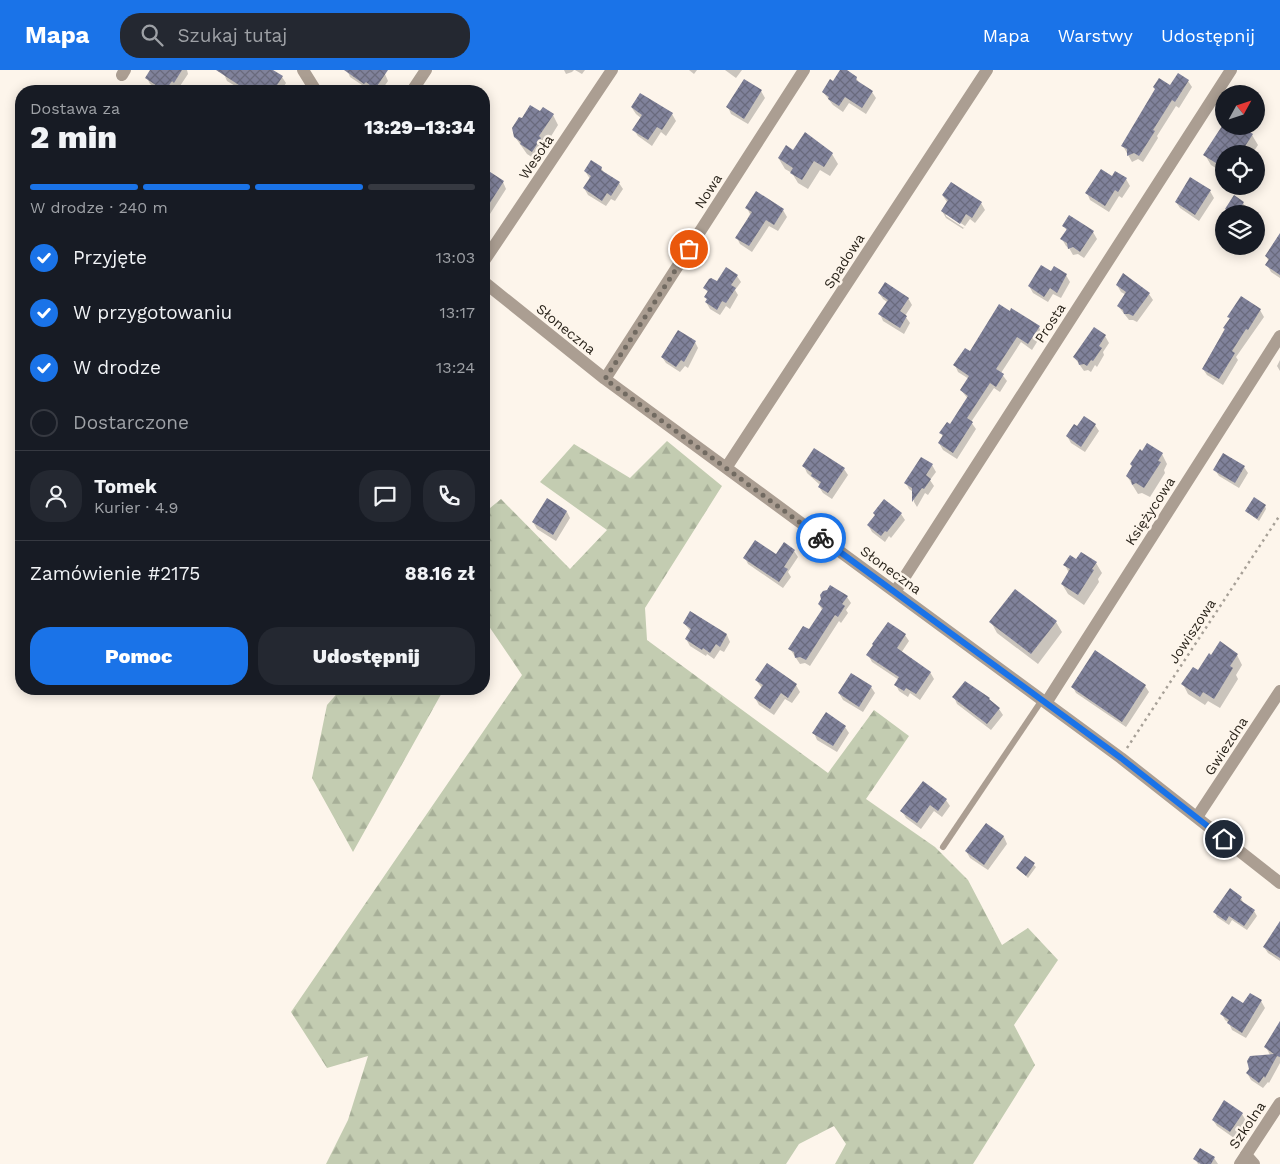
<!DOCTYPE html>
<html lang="pl">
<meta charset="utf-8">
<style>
:root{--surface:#171b24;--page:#242831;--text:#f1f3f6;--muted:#9ea1a6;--line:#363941;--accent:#1a73e8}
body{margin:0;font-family:"Work Sans",sans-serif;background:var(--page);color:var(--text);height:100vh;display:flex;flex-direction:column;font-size:19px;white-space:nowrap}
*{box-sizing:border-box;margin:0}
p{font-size:16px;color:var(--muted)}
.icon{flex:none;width:28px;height:28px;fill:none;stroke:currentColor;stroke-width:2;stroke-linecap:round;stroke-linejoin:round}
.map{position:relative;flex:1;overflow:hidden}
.sheet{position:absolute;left:15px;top:15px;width:475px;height:610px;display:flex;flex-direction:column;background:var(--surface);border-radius:20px;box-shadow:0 2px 12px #0003}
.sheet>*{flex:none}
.needle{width:32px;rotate:50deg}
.buttons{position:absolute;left:1215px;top:15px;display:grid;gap:10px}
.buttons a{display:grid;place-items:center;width:50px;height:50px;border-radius:50%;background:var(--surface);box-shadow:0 2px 12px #0003;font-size:25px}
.pin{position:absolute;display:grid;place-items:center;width:42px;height:42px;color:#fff;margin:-21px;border:2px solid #fff;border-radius:50%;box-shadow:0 1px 5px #0007}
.courier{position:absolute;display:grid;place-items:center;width:50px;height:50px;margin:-25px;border:4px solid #1a73e8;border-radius:50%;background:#fff;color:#222;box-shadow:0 1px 6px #0007}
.headline em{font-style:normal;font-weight:800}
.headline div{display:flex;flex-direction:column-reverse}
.headline{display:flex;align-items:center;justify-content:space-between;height:85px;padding:0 15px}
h1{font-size:32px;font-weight:800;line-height:38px}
.bar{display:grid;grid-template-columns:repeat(4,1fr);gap:8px 5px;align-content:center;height:60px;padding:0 15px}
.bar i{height:6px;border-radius:4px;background:var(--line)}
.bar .active{background:var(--accent)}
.bar p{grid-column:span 4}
.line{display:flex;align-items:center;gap:12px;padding:0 15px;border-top:1px solid var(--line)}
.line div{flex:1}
.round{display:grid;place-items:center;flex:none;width:52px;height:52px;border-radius:20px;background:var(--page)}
ol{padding:0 15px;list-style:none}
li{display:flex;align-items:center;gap:15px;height:55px}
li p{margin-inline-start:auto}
li .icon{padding:5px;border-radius:50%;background:var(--accent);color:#fff;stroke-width:4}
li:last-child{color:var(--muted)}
li i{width:28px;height:28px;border:2px solid var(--line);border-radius:50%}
.primary-button{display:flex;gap:10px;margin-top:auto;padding:10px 15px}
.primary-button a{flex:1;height:58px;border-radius:20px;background:var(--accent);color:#fff;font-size:20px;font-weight:800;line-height:58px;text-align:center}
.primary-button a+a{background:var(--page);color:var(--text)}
header{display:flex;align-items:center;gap:30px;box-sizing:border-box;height:70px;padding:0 25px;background:var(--accent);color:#fff}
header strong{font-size:24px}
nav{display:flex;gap:28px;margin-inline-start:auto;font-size:18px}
.search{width:350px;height:45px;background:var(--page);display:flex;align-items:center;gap:12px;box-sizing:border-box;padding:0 18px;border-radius:20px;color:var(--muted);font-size:19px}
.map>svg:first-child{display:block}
.forest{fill:url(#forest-firs)}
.shadow{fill:#0003;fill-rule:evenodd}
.building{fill:url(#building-cross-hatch)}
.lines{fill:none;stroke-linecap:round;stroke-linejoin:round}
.path{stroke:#a7a097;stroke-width:2.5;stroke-dasharray:2.5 4;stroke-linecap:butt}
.service{stroke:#ab9e92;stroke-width:6}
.minor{stroke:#ab9e92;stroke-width:12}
.tertiary{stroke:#ab9e92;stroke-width:12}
.done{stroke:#716a61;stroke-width:5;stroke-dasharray:0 9}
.route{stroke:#1a73e8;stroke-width:6}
.labels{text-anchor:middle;stroke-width:5;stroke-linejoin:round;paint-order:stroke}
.street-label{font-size:14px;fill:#251f16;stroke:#fdf5eb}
</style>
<header>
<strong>Mapa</strong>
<div class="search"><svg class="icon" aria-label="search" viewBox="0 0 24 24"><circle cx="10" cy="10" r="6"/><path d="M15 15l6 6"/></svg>Szukaj tutaj</div>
<nav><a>Mapa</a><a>Warstwy</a><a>Udostępnij</a></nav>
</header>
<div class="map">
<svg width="1280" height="1094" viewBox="0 0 1280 1094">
<defs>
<pattern id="forest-firs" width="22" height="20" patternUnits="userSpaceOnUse" patternTransform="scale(1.25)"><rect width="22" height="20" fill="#c3ccb1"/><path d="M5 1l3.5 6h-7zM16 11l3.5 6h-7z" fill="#a7af98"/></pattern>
<pattern id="building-cross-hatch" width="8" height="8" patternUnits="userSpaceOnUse" patternTransform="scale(1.25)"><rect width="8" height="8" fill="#80829b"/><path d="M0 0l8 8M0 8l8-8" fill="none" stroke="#696a7d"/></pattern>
</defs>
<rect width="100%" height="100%" fill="#fdf5eb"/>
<path class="forest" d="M667,371L722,416L645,538L647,570L828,703L874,640L909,666L866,729L935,777L968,810L1002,875L1028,858L1058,890L1014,955L1035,995L973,1094H835L846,1074L834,1056L799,1074L786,1094H326L348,1050L368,986L327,998L291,942L522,605L484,549V443L501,429L570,499L607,460L540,412L574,374L630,408Z
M341,619H444L353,782L312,708L327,635Z"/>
<path class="shadow" d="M152,0H187L188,4L178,19L176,17L173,21H161L150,14L147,8Z
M226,0H271L282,7L286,13L281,21H249L244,18L242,20L227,11L224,4Z
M347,0H379L385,4L388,11L381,21H375L370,17L368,19L350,7Z
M564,0H574L572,2L566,4Z
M575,0H585L582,4Z
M689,0H697L694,4Z
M725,0H742L736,8Z
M841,0H844L856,8L860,14L872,22L876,28L866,44L849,33L843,42L833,35L823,22L833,13Z
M1188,11L1192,17L1179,38L1176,36L1157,66L1158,68L1143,92L1138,89L1132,92L1123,76L1156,21Z
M761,21L765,28L748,54L731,44L728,37Z
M632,38L672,44L676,51L666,66L661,62L652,76L638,66L634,60L641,48L636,44Z
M553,45L558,55L545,76L546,79L538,91L527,84L515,67Z
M1224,55L1252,65L1258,75L1252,84H1224V103L1211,95L1205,85Z
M794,81L832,84L838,94L830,106L820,100L808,119L798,113L792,103L785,99L779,89Z
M601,98L605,104L619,113L623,119L615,131L611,129L606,136L588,125L584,118L590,109L585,101Z
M487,102L503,112L506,119L490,144L484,145V106Z
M1116,102L1126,109L1130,116L1122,128L1119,126L1109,142L1090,130L1087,123L1112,107Z
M1210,121L1214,128L1199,151L1180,138L1176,132Z
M756,123L783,140L787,147L778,161L769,156L752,182L740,174L737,168L750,144L747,138Z
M943,126L981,133L985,140L975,153L970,149L963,159L946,148L942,141L947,132ZM946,143L965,156L964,158L946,146Z
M1243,133L1245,136L1240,144H1232L1226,139Z
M1064,156L1093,162L1097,169L1084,188L1078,184L1073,185L1069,178L1066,176L1062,169L1067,161Z
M1280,166V208L1271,202L1267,195L1269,192L1266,186Z
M1054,198L1066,205L1070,212L1061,228L1053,224L1048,232L1033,223L1029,216L1051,203Z
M737,206L741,212L735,220L738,225L730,239L726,236L720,245L710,239L706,232L708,230L705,227L708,223L705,218Z
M1117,215L1149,224L1153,230L1137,252L1133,250H1129L1118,236L1126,225L1121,222Z
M879,223L908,228L912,235L905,246L910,253L904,264L883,251L880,244L887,232L883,229Z
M1260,240L1264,247L1236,287L1238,290L1223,315L1207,305L1203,299L1230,249L1229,247Z
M1039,257L1042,264L1032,280L1021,272L1001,303L1007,311L1000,322L994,318L971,352L976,359L957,389L943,380L939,373L943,367L941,363L950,356L968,329L961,320L969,309L958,302L955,295L970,283Z
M1105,266L1109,273L1103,282L1104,285L1097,297L1095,295L1091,302L1088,300L1084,301L1074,287Z
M695,272L698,278L688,298L685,296L680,302L666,293L662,287Z
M1280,290V301L1277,296Z
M1095,355L1099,361L1085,382L1071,373L1067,366Z
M1143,382L1162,384L1167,394L1164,400L1165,403L1150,427L1142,423L1138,424L1127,406Z
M932,395L936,402L930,410L934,416L928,425L925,423L917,437L914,432L913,422L909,419L906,413Z
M804,396L844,399L848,405L832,429L823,423L819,417L820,415L807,403Z
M1244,397L1248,403L1239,418L1219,406L1215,400Z
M547,430L567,442L570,448L556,471L537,459L533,452Z
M1265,436L1266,439L1259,451L1246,441Z
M901,444L905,450L891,468L889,466L885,472L872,462L868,455Z
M794,481L798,487L788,502L791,507L783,518L748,494L745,488L776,485Z
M1077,491L1096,493L1102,503L1098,509L1099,512L1084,535L1068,524L1062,514L1069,503L1065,495Z
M847,527L851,533L846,540L848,543L841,553L839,551L810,596L805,593L800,594L790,579L809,561L822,540L819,534Z
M691,543L727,565L730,572L724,582L720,580L714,589L707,584L706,586L690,576L686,569L691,562L684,553Z
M991,552H1056L1062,562L1038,594L997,563Z
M905,565L909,571L901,583L930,602L934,609L920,630L910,623L908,627L899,621L896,615L899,610L872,592L868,585Z
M1237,585L1242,595L1236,605L1238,609L1220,638L1208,631L1205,635L1188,624L1183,614L1199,601L1212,586Z
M767,595L796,615L800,622L792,633L785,629L774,645L759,635L755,628L762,618L756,610Z
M1145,616L1149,622L1126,657L1076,623L1073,617Z
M871,617L875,623L863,642L843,630L839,623Z
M954,627L999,639L1003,645L991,660L957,634Z
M845,657L849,663L837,682L817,670L814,663Z
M923,713L946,730L950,736L942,747L934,741L921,759L906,748L902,741Z
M986,754L1004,767L1007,774L988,800L970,788L966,781Z
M1026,788L1036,797L1028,808L1018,798Z
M1241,828L1244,834L1254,841L1257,846L1247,860L1232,850L1229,855L1217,847L1215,842Z
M1280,865V891L1268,883L1264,877Z
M1250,925L1261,931L1265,938L1246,968L1232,960L1229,953L1225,950L1222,944L1244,935Z
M1280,955V993L1269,1013L1268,1012L1263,1018L1251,1010L1247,1003L1270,985L1266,977Z
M1242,1044L1246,1051L1234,1068L1217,1056L1213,1050Z
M1201,1079L1214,1088L1218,1094H1198L1195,1089Z"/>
<path class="building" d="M150,0H182L174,13L172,11L165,21L145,8Z
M216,0H273L283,6L273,21H248Z
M344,0H388L375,19L366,12L364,14Z
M840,0H847L857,7L856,10L873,21L862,38L845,27L839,36L828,29L829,27L822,22L830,9L833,11Z
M1178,3L1189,10L1175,32L1172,30L1153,60L1155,61L1139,86L1134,83L1127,86V79L1121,76L1155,19L1153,17L1159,8L1170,15Z
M744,9L762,20L744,49L726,37Z
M640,23L673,43L662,60L657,57L648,70L632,60L642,45L631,37Z
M530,35L540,41L543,37L554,44L539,66L541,68L532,82L520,74L521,72L514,67L512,58L519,47L522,48Z
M1222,56H1240L1253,64L1240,84H1224V98L1203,85Z
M805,62L833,83L824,97L814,91L802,110L790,103L793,98L778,88L786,75L793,80Z
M591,90L602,97L601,100L620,112L611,126L607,123L602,131L583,118L591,106L584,101Z
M484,98L504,111L484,142Z
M1101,99L1112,106L1115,101L1127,108L1118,122L1115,120L1105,136L1085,123Z
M1190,107L1211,120L1195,145L1175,132Z
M951,112L982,132L972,148L966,144L960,154L941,141L948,130L942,125Z
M756,121L784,139L774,155L766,150L749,176L735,168L752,142L745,138Z
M1234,125L1244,132L1237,144H1233L1225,139Z
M1069,145L1094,161L1080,182L1073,177L1068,179L1067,173L1060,169L1067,159L1062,156Z
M1280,163V205L1265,195L1269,189L1265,186Z
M1041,195L1051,201L1054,196L1067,204L1057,223L1050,218L1044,227L1028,216Z
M726,197L738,205L731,215L736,218L726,233L722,231L717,240L705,232L707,229L704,227L708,221L703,218L709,209L711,208L717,211Z
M1123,203L1150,223L1133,246L1129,244H1124L1123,240L1117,236L1126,222L1116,215Z
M885,212L909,228L900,241L907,246L900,258L878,244L888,230L878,223Z
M1241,226L1261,239L1248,260L1246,259L1232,281L1235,283L1219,309L1202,299L1225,259L1223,258L1230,248L1227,247Z
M999,234L1010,241L1011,238L1040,256L1028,274L1017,267L996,299L1004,304L996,317L990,313L967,348L973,352L953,383L938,373L943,365L939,363L947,352L950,354L968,326L960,320L969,306L953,295L965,278L970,281Z
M1094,257L1106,265L1099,276L1102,278L1093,291L1091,290L1087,296L1084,294L1079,295L1078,291L1073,287Z
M678,260L696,271L684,292L681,290L676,297L661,287Z
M1084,346L1096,354L1081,377L1066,366L1074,354L1077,356Z
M1147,373L1163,383L1158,391L1161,392L1144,418L1136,413L1132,415L1131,410L1126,406L1132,396L1130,394L1140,379L1142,381Z
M814,378L845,398L828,423L818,417L821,412L811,406L812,403L802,396Z
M1223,383L1245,396L1235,413L1213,400Z
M921,387L933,394L926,405L931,409L924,419L922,418L912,432V418L904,413Z
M1254,427L1266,435L1257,449L1245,441Z
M547,428L567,441L553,465L532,452Z
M884,429L902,443L887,462L885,461L881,466L867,455L875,445L873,443Z
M755,470L776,484L784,472L795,480L784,497L788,499L779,512L743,488Z
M1081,482L1097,492L1092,499L1094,500L1078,525L1061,514L1070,499L1063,495L1070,485L1076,489Z
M830,515L848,526L842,534L845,536L838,547L835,545L806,590L800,587L795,588L794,582L788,579L803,556L809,559L823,538L818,534L821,529L820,525L823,521L827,520Z
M1015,519L1057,551L1031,584L989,552Z
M690,541L727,564L720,577L716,574L710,583L703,578L702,580L685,569L691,559L683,553Z
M888,552L906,564L897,578L931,602L916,624L906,618L904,621L894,615L899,607L866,585L873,575L872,574Z
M1220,571L1238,584L1230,596L1233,598L1214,629L1203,622L1200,627L1181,614L1193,597L1198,600L1209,583L1211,585Z
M1095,580L1146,615L1122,652L1071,617Z
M767,593L797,614L788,628L781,623L770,639L754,628L763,615L755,610Z
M851,603L872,616L859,637L838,623Z
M965,611L990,628L989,629L1000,638L987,654L952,627Z
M826,642L846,656L833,676L812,663Z
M923,711L947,729L938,741L930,735L917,753L900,741Z
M986,753L1004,766L984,795L965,781Z
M1025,786L1035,793L1026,806L1016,798Z
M1230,818L1242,827L1240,830L1255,840L1244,856L1229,846L1226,851L1213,842Z
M1280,851V888L1263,877Z
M1250,923L1262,930L1242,963L1227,953L1229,950L1220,944L1232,926L1243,933Z
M1280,951V987L1277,986L1265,1008L1264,1006L1259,1013L1246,1003L1249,999L1247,991L1250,986L1274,984L1264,977Z
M1224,1030L1243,1043L1230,1062L1212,1050Z
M1200,1078L1215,1087L1211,1094H1201L1193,1089Z"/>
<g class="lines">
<path class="path" d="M1127,678L1280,445"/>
<path class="service" d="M943,777L1042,630"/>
<path class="minor" d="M303,0L316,21
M122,5L125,0
M412,21L426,0
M484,191L612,0
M484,212L605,309L1121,688L1280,813
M605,309L804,0
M726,398L987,0
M895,522L1231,0
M1046,633L1280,266
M1197,747L1280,621
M1246,1085L1254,1094"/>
<path class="tertiary" d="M1240,1094L1280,1033"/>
</g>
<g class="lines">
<path class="done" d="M689,179L605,309L821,468"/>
<path class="route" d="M821,468L1121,688L1224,769"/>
</g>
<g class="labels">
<g class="street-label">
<text transform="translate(536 87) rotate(-56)" y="5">Wesoła</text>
<text transform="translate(708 121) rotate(-57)" y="5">Nowa</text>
<text transform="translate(844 191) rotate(-57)" y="5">Spadowa</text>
<text transform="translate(1050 253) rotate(-57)" y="5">Prosta</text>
<text transform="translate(566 259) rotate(39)" y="5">Słoneczna</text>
<text transform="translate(1150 441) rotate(-57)" y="5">Księżycowa</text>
<text transform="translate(891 500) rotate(36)" y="5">Słoneczna</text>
<text transform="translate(1192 561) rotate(-57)" y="5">Jowiszowa</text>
<text transform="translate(1226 676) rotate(-57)" y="5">Gwiezdna</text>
<text transform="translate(1247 1055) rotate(-56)" y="5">Szkolna</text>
</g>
</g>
</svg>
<div class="buttons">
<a><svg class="needle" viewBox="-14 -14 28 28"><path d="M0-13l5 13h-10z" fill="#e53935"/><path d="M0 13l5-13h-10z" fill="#9ea1a6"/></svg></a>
<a><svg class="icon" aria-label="locate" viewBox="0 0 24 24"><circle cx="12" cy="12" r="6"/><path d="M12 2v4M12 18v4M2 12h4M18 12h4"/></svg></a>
<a><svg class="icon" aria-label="layers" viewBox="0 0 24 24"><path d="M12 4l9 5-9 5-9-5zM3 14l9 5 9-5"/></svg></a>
</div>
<div class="pin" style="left:689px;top:179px;background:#ea580c"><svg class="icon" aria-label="bag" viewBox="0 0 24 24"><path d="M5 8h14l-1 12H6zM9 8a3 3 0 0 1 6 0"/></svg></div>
<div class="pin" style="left:1224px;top:769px;background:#1f2937"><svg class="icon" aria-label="home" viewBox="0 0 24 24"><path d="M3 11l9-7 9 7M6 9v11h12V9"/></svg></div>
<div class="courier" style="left:821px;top:468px"><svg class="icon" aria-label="bike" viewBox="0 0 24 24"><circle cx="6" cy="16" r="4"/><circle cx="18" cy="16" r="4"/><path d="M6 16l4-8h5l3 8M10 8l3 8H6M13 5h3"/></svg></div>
<section class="sheet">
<div class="headline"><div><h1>2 min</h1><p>Dostawa za</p></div><em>13:29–13:34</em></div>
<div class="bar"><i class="active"></i><i class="active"></i><i class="active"></i><i></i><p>W drodze · 240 m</p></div>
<ol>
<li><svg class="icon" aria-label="check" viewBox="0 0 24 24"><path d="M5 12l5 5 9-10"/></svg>Przyjęte<p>13:03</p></li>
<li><svg class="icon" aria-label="check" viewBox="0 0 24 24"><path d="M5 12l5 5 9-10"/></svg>W przygotowaniu<p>13:17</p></li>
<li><svg class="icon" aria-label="check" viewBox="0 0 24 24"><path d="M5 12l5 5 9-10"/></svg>W drodze<p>13:24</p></li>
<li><i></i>Dostarczone</li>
</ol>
<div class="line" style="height:90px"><a class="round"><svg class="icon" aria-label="person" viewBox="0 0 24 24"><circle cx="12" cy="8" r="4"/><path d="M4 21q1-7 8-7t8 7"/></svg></a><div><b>Tomek</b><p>Kurier · 4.9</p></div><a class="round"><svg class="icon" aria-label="chat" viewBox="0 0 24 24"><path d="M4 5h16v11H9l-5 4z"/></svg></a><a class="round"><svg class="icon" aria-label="phone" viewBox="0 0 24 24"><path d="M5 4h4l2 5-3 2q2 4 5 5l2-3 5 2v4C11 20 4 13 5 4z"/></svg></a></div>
<div class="line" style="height:65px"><div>Zamówienie #2175</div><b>88.16 zł</b></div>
<div class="primary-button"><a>Pomoc</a><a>Udostępnij</a></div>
</section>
</div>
